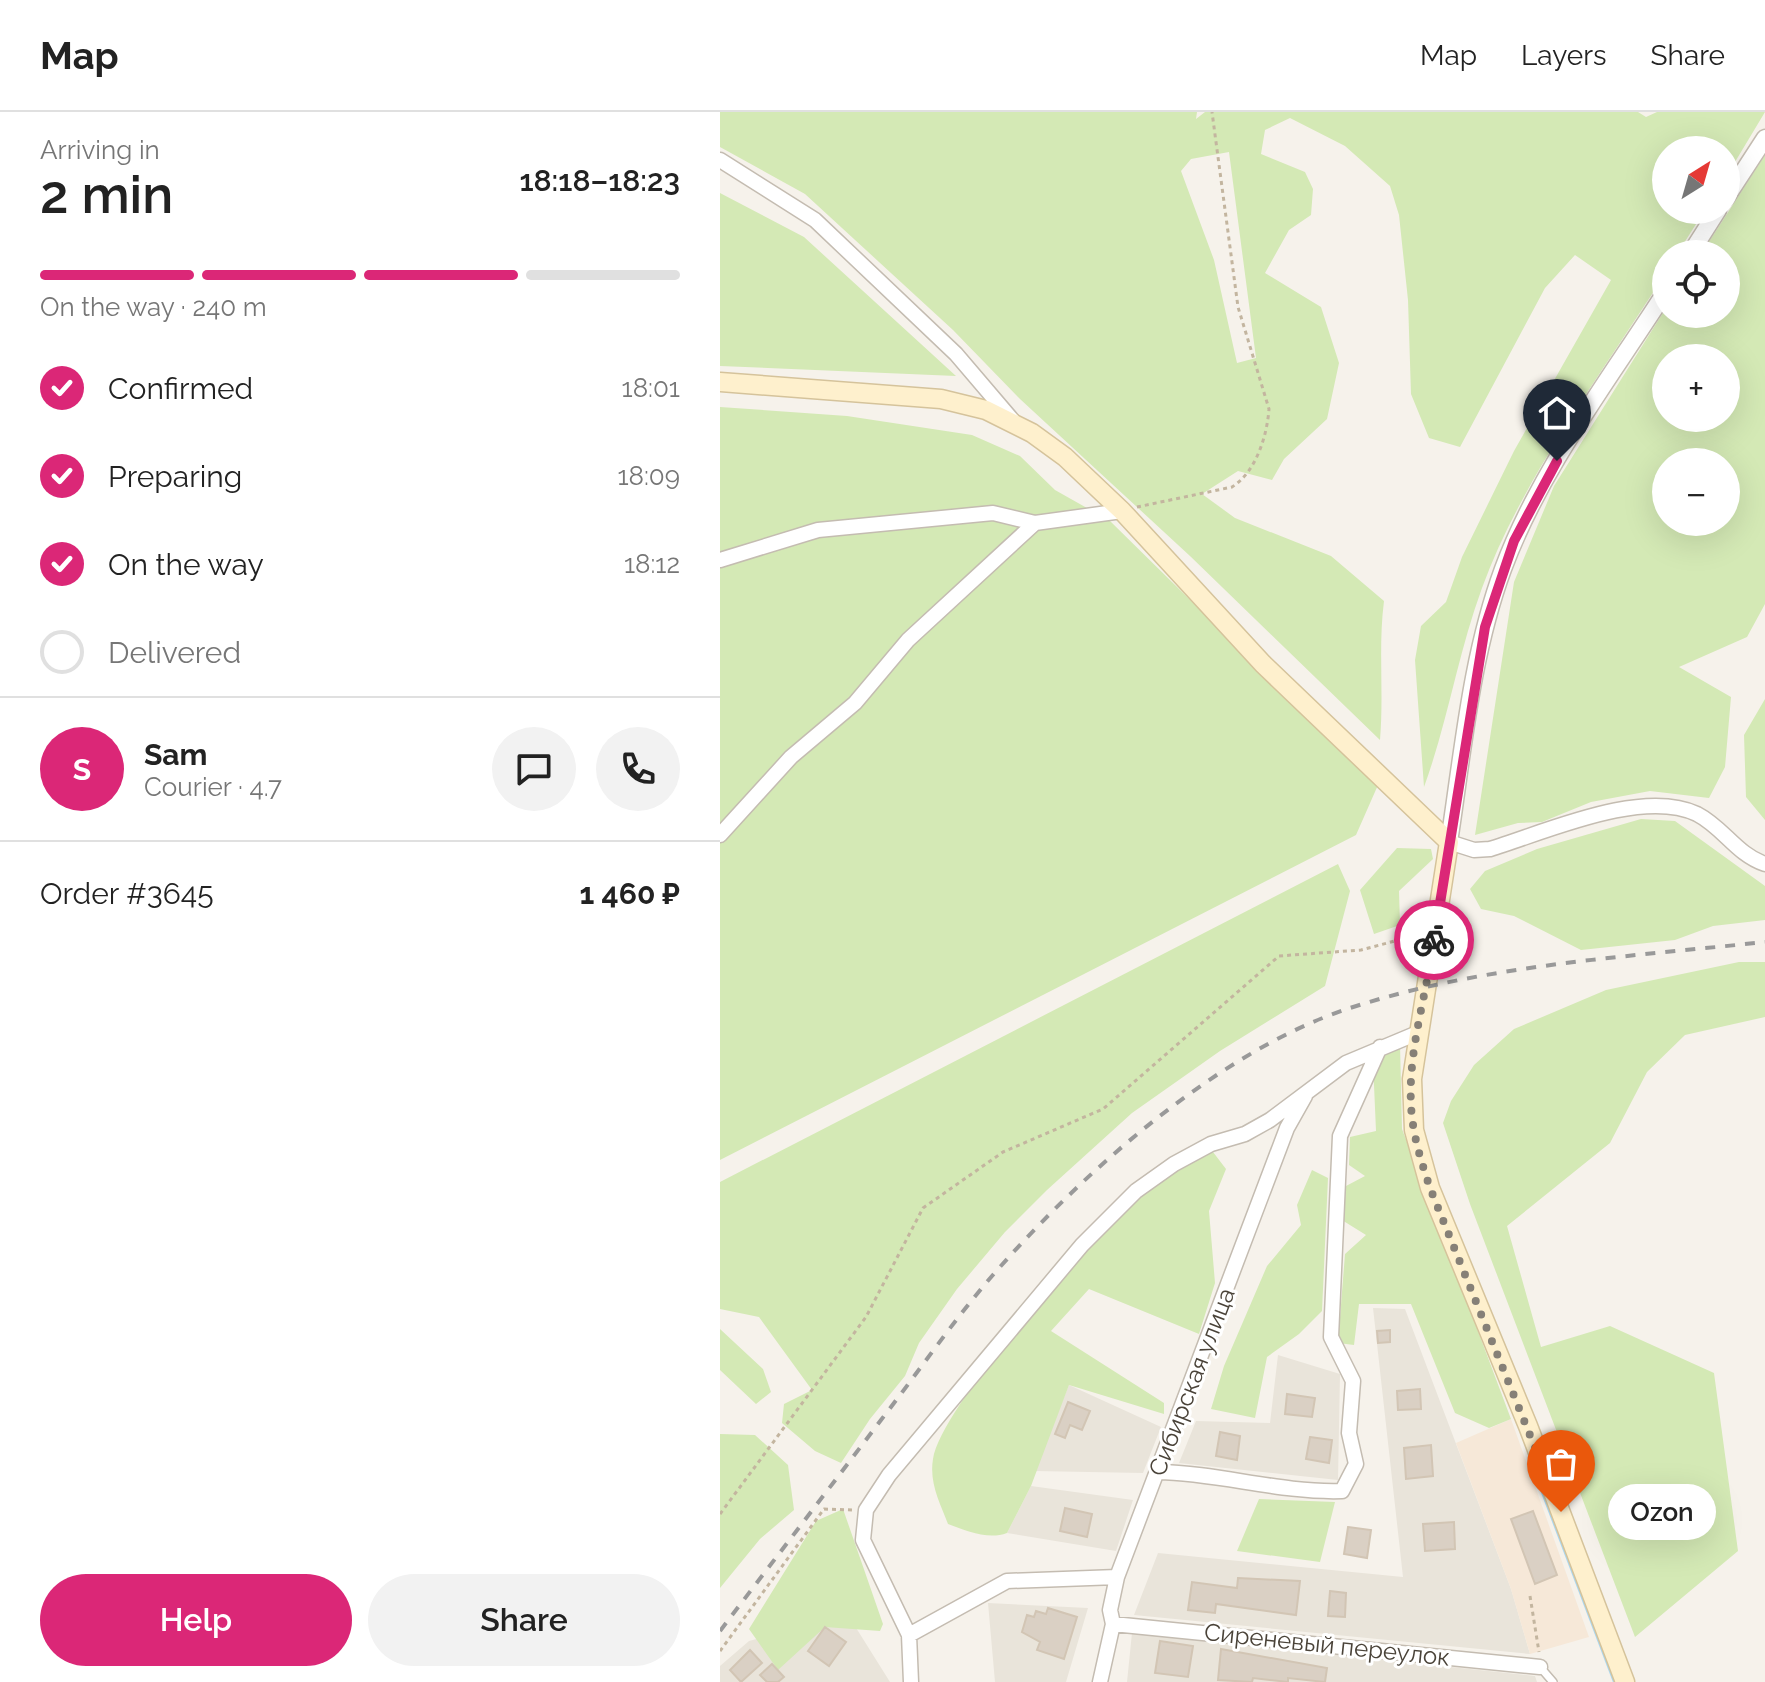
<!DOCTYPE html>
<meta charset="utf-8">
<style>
:root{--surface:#fff;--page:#f2f2f2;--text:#222;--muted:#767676;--line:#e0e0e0;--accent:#db2777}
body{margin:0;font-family:Raleway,sans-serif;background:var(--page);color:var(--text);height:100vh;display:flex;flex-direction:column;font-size:30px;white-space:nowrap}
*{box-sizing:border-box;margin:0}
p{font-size:26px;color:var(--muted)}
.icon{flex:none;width:44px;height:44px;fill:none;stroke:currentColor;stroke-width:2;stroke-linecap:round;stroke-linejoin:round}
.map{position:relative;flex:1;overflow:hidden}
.sheet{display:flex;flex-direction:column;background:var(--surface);width:720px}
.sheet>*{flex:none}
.needle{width:52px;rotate:37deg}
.buttons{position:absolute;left:932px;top:24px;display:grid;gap:16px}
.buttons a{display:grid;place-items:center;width:88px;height:88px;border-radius:50%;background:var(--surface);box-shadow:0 8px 32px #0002;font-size:40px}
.pin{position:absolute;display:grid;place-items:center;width:68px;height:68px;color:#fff;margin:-82px -34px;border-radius:50% 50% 50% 0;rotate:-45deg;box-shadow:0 0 8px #0007}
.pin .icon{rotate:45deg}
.courier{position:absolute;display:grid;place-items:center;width:80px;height:80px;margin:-40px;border:6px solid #db2777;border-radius:50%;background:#fff;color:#222;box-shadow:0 2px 10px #0007}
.bubble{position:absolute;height:56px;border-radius:28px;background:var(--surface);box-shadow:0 8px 32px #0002;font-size:26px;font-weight:600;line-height:56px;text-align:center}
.head em{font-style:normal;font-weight:600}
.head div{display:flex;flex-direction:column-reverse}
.head{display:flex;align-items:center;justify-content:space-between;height:136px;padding:0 40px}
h1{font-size:52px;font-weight:600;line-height:60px}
.bar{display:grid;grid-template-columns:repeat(4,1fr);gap:12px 8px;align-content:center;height:96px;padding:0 40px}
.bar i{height:10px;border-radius:6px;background:var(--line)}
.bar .active{background:var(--accent)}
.bar p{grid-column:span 4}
.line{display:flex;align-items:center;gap:20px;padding:0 40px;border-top:2px solid var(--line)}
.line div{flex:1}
.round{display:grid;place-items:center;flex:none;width:84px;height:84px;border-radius:42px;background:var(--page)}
ol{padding:0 40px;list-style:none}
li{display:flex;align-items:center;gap:24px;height:88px}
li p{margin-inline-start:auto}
li .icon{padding:8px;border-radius:50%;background:var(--accent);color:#fff;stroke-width:4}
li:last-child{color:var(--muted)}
li i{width:44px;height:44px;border:4px solid var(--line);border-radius:50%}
.action{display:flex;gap:16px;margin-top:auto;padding:16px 40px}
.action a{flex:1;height:92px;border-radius:48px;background:var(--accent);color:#fff;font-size:32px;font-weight:600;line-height:92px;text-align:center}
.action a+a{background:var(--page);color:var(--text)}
header{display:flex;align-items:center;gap:48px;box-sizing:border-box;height:112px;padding:0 40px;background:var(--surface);border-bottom:2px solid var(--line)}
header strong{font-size:38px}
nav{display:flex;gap:44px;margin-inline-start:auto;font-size:28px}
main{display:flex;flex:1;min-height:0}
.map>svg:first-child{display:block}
.residential{fill:#e9e4da}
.commercial{fill:#f6e8d8}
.green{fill:#d4e9b5;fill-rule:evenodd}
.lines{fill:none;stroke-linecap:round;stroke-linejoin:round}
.stream{stroke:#a9d7f1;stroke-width:4}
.building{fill:#dad0c4;stroke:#d2c5b4;stroke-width:2}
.service-casing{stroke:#c4bcb1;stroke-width:10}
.minor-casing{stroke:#c4bcb1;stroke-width:17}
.tertiary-casing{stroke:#c4bcb1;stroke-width:19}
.secondary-casing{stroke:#d5c39b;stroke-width:21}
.path{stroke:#c3b59f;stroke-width:3;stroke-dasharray:4 4;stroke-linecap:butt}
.service{stroke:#fff;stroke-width:7}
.minor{stroke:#fff;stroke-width:14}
.tertiary{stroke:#fff;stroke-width:16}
.secondary{stroke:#fef0cd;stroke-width:18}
.rail{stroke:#999;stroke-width:4;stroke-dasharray:10 10;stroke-linecap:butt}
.done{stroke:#868077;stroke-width:8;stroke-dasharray:0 14.4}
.route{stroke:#db2777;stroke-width:10}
.labels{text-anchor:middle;stroke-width:6;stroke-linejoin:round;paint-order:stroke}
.street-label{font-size:24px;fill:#4a4339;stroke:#fff}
</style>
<header>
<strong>Map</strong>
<nav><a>Map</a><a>Layers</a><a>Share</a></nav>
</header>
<main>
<section class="sheet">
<div class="head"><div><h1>2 min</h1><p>Arriving in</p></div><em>18:18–18:23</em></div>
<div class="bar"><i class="active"></i><i class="active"></i><i class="active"></i><i></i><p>On the way · 240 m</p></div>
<ol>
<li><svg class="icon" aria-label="check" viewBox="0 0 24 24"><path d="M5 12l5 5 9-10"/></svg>Confirmed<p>18:01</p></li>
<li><svg class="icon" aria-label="check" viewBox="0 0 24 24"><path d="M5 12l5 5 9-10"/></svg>Preparing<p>18:09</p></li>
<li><svg class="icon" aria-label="check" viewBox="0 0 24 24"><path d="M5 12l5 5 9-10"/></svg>On the way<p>18:12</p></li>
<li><i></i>Delivered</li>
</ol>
<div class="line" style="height:144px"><b class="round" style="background:var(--accent);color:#fff">S</b><div><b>Sam</b><p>Courier · 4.7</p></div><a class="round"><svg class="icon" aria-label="chat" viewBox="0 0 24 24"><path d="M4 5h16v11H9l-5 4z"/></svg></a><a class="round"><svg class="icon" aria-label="phone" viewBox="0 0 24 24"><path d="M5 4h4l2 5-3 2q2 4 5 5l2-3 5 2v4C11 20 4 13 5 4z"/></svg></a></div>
<div class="line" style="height:104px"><div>Order #3645</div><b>1 460 ₽</b></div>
<div class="action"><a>Help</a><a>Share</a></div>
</section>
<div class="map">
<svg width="1045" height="1570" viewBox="0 0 1045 1570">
<rect width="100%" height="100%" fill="#f6f2eb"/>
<path class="residential" d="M653,1196L685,1197L791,1477L810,1542L414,1503L438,1441L683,1465Z
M558,1243L620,1262L618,1368L459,1351L476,1309L550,1311Z
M349,1273L441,1315L423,1361L314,1359Z
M311,1374L413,1388L396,1439L287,1421Z
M268,1491L368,1496L346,1570H275Z
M128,1503L170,1570H0V1554L29,1529Z
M412,1521L815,1564L817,1570H407Z"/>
<path class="commercial" d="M791,1307L869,1525L810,1542L791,1477L736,1331Z"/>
<path class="green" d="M0,0H477L476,7L485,0H918L926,5L937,0H1045L1006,65V38H946V98H985L957,142H946V160C884,259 802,366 762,476C738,541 728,609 704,675L695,548L701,514L726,490L742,445L794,339L891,168L855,143L825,176L740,335L709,326L691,282L688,188L679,103L670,74L625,34L570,6L545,18L541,42L585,60L593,77L591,103L569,118L545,161L601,195L619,251L607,307L564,347L552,368L518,359L482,382L515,406L611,444L664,489C658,535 664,581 660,628L470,444L300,287L233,218L85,82L0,35ZM509,40L536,246L517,251L494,148L461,59L471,47Z
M1045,43V492L1027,525L959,555L1011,585L1005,655L989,686L930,679L871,690L822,710L798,711L755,723L794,470L834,374L946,196V202H1006V142H981ZM946,246H1006V306H946ZM946,350H1006V410H946Z
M0,81L84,125L236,264L0,254Z
M0,295L127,304L252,323L300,344L335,378L390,409L658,673L636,723L0,1048Z
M1045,587V708L1026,685L1024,623Z
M921,707L955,709L1045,774V808L993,814L955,828L861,838L794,804L761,797L750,777L765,759L817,737Z
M677,736L711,737L713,747L679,779L680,813L654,822L640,778Z
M618,752L630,779L605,874L500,939L412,1001L327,1078L285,1120L237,1177L199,1231L185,1264L150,1307L121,1351L95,1339L62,1311L64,1292L92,1278L39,1205L0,1197V1070Z
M1019,850H1045V905L965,923L927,960L890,1031L787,1114L821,1235L890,1214L994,1261L1018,1439L915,1525L750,1092L723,1011L731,989L754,953L794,917L886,878Z
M680,932L682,1017L791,1307L769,1316L735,1301L691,1192H639L634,1233L618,1231L625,1142L646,1123L617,1105L626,1074L645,1064L629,1053L630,1025L656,1019L653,950Z
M493,1040L506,1057L489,1099L495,1171L479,1222L369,1177L331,1219L444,1291V1302L349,1273L311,1374L287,1421C268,1428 247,1419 228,1412C220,1391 209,1371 213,1347C222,1290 393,1100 444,1065C459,1054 477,1048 493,1040Z
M592,1058L608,1066L602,1199L579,1222L547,1245L535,1306L491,1297L504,1254L547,1154L581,1113L577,1093Z
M0,1217L43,1257L51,1280L36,1292L0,1258Z
M0,1322L35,1323L68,1353L74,1398L40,1427L0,1476Z
M539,1387L615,1390L600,1450L517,1439Z
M123,1397L163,1512L160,1519L105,1515L58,1558L29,1517L96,1409Z"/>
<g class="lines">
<path class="stream" d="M816,1362L895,1570"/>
</g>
<path class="building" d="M670,1218V1230L658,1231L657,1219Z
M700,1277L701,1297L678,1298L677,1279Z
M567,1282L595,1286L592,1305L565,1302Z
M348,1290L370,1299L362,1318L350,1313L345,1326L335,1322Z
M500,1320L520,1324L517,1348L496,1344Z
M590,1325L612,1328L609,1351L586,1347Z
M711,1333L713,1364L686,1367L684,1336Z
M345,1396L372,1402L367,1425L340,1419Z
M813,1399L837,1463L815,1472L791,1407Z
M734,1410L735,1437L705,1439L703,1412Z
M628,1415L651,1418L647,1446L624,1442Z
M518,1466L580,1469L576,1503L496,1492L495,1501L468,1498L472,1470L517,1476Z
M610,1479L626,1481L625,1505L608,1504Z
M328,1496L357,1505L344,1547L317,1538L320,1530L302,1520L307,1503L314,1505L316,1499L326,1502Z
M105,1515L126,1530L109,1554L88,1539Z
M440,1529L473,1534L468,1565L435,1561Z
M501,1537L607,1556L605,1570L568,1566V1570L533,1566L532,1570L498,1568Z
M30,1538L42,1551L21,1570L10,1558Z
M52,1552L64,1565L58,1570H47L40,1563Z"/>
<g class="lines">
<g class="service-casing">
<path id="service" d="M820,1555L833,1570"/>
</g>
<g class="minor-casing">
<path id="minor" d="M0,48L95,108L236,242L294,310
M0,448L98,418L273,401L315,411L402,399
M0,723L71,645L135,591L188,528L315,411
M729,730L754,738L770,737C826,720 922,676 977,702C1004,716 1016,742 1045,752
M438,1360C500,1361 560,1381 622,1379L636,1352L629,1321L633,1269L611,1225L620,1024L660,935
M393,1512L820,1555
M189,1523L287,1469L397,1465
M191,1570L189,1523L143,1428L146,1398L169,1363L362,1133L416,1079L454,1052L491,1032L525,1022L550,1008L626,951L700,920
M380,1570L393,1512L390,1498L397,1465L567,1016L585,984"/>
</g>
<g class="tertiary-casing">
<path id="tertiary" d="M1006,86L1045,26
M970,142L998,98
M729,730C743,639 751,544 783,457C820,357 889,268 946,179"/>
</g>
<g class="secondary-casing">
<path id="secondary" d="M0,270L221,287L266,298L312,321L345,345L402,399L543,552L729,730L692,967L694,1018L710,1076L808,1314L905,1570"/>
</g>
<path class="path" d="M417,395L512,375C536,360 547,324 549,297L518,195L492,0
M0,1402L146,1205L203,1096L283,1040L383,997L559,844L641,838L701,822
M810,1484L819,1540
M0,1539L104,1397L134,1398"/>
<use href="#service" class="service"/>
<use href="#minor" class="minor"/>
<use href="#tertiary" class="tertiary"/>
<use href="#secondary" class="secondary"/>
<path class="rail" d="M0,1519C54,1448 108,1378 161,1308C196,1263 229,1215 266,1171C355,1067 495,941 627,897C760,853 906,845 1045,830"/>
</g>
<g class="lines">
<path class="done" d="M714,828C707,881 688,938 691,992C692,1021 701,1049 710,1076L841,1400"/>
<path class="route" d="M714,828L765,515L794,429L837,349"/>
</g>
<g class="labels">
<g class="street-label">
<text transform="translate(472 1270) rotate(-69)" y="8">Сибирская улица</text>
<text transform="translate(607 1533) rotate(6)" y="8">Сиреневый переулок</text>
</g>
</g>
</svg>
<div class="buttons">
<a><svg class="needle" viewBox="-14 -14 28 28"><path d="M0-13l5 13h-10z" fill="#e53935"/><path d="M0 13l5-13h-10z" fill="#767676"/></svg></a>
<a><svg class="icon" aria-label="locate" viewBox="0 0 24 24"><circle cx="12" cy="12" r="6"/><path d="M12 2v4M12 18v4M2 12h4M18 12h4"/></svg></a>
<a>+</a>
<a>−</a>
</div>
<div class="pin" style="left:841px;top:1400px;background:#ea580c"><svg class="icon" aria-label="bag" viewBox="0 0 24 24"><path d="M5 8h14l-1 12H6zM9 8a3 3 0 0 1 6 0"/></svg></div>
<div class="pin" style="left:837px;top:349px;background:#1f2937"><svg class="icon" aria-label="home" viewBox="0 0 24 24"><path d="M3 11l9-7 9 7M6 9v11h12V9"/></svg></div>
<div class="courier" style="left:714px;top:828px"><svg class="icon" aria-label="bike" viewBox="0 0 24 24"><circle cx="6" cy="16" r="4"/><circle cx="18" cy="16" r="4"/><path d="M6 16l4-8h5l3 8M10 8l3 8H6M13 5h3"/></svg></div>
<div class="bubble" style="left:888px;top:1372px;width:108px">Ozon</div>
</div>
</main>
